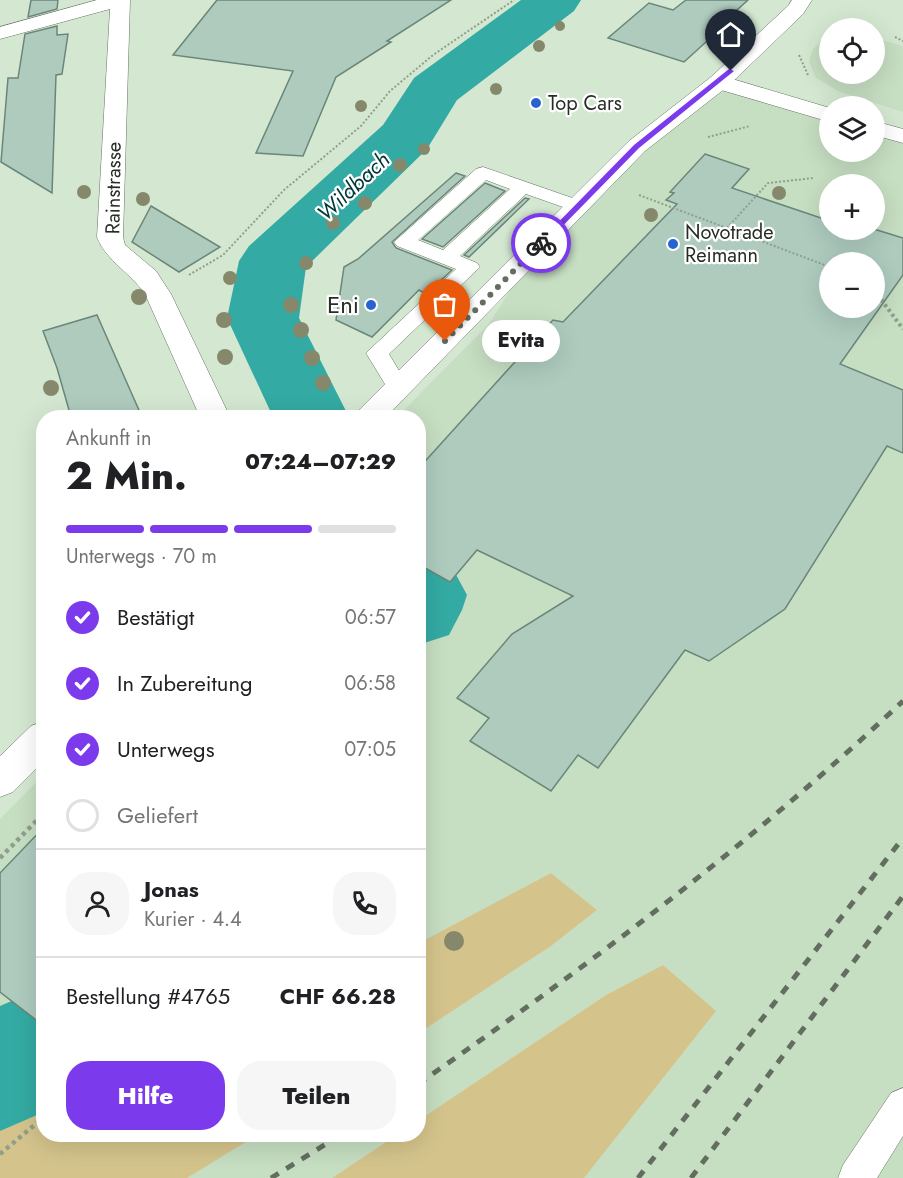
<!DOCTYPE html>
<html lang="de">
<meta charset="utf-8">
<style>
:root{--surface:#fff;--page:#f6f6f6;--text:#202124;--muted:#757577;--line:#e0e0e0;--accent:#7c3aed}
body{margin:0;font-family:Jost,sans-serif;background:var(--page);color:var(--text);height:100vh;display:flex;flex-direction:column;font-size:22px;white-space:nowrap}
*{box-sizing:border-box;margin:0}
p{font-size:20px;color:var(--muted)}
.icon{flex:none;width:33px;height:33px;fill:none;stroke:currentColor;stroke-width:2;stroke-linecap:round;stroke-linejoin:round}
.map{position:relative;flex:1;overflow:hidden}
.panel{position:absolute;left:36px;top:410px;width:390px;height:732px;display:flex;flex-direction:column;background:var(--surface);border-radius:24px;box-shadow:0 6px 24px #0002}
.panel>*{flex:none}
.controls{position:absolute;left:819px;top:18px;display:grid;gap:12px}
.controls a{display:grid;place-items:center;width:66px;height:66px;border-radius:50%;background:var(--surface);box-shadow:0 6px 24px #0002;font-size:30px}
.pin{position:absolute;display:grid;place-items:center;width:51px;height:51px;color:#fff;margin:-62px -26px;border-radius:50% 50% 50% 0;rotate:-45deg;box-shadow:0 0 6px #0007}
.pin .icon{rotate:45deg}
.courier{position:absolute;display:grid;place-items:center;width:60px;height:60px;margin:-30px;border:4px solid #7c3aed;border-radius:50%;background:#fff;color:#222;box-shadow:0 2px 8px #0007}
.bubble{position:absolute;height:42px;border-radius:21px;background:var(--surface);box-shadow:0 6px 24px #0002;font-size:20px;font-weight:800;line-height:42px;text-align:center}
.head em{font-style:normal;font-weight:800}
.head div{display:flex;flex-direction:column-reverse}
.head{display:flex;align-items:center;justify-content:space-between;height:102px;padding:0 30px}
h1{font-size:39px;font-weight:800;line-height:45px}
.bar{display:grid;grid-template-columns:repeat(4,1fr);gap:9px 6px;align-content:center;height:72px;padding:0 30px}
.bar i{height:8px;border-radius:4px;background:var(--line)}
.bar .selected{background:var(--accent)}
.bar p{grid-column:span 4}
.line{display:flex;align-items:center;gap:15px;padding:0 30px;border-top:2px solid var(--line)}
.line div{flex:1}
.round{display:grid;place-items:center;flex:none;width:63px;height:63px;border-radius:24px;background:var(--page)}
ol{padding:0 30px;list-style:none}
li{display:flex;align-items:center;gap:18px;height:66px}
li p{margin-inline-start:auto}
li .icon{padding:6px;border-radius:50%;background:var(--accent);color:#fff;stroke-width:4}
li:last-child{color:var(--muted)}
li i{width:33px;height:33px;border:3px solid var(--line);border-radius:50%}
.primary-button{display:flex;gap:12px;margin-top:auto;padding:12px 30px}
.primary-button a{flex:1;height:69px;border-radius:24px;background:var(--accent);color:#fff;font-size:24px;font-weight:800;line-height:69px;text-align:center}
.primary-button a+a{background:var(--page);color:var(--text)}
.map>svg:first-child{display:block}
.built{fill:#c6dec2;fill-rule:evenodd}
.green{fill:#d4c48c}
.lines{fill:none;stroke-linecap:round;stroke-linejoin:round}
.river{fill:#33aaa3;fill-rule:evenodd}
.building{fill:#aecbbe;stroke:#6a8679;stroke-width:1.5;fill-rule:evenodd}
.service-casing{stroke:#647561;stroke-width:1}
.minor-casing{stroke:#647561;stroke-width:1}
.secondary-casing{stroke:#647561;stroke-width:1}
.path-far2{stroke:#909e8d;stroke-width:2;stroke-dasharray:2 2;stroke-linecap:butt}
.path-far1{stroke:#909e8d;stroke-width:4;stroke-dasharray:3 3;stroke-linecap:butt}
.path{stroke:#909e8d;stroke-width:4.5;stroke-dasharray:4 4;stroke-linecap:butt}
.service{fill:#fff;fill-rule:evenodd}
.minor{fill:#fff;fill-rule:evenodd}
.secondary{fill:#fff;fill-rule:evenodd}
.rail{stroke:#636e60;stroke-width:5;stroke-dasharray:9 9;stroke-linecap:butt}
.tree{fill:#85886b}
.route{fill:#7c3aed}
.done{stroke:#636e61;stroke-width:6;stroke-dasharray:0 10.8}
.poi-dot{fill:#2864d1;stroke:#fff;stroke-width:2}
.labels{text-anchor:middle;stroke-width:4.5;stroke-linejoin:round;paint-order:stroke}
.far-poi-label{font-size:20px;fill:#262d24;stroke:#fff;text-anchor:start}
.far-street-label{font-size:20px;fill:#262d24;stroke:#fff}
.far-water-label{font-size:22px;font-style:italic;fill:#003734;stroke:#fff}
.poi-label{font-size:24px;fill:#262d24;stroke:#fff;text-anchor:end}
</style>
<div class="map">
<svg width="903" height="1178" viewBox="0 0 903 1178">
<rect width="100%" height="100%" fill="#d4e8d1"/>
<path class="built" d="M829,30L830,74H874L875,38L903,46V112L838,91L816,78L809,62L812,51Z
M719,82L829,115L830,152H874L875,128L903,136V1178H584L715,1012L663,965L606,995L419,1120V1033L551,946L597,910L551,873L419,943L418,417H397L488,325L538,247ZM830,184H874V230H830ZM830,262H874V308H830Z
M43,775V1086L0,1048V819Z
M259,1134H398L332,1178H187Z"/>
<path class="green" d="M551,873L597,910L551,946L419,1033V943Z
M663,965L716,1011L584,1178H332L398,1134H418L419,1120L606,995Z
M0,1048L43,1086L44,1134H259L187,1178H0Z"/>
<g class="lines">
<path class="river" d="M521,0H581L574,11L457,100L427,149L306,267L299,318L349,417H273L227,318L239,261L249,246L383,125L414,78Z
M423,560L454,571L467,595L462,610L449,635L418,645V562Z
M44,987V1112L0,1131V1006Z"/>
</g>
<path class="building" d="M31,0H58L57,9L28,17Z
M217,0H451L387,41L391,42L336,77L303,156L256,153L293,71L173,55Z
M686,0H748L726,20L729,21L684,62L608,38L649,3L673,10Z
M57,26V35L68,34L62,74L56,75L52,193L1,162L8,78H18L25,34Z
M705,154L749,169L732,188L830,221V230H877L903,238V275L840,364L903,390V453L887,446L785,609L709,661L685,650L598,768L578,755L551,791L470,741L489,718L457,698L512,634L573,596L477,550L450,582L418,564V469L553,320L563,322L677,204L666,200L674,193L670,192ZM830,262H874V308H830Z
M456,173L465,176L392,242L396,248L452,270L426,294L419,290L372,337L336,320L344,267L358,259Z
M485,183L505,191L443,247L422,239Z
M525,198L529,199L469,257L464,255Z
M151,206L220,247L179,272L132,242Z
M97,315L142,417H71L57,368L43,331Z
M44,827V1026L0,992V873Z"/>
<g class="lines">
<g class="service-casing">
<path id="service" d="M483,167L584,202L586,206L584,210L577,212L526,194L460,256L477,263L480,267L389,354L410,389L407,394L399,397L391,394L366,353L456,269L397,246L394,242L476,169ZM486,180L510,189L443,250L418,240Z
M903,1088V1136L877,1178H838L843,1165L891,1093Z"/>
</g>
<g class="minor-casing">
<path id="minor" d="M97,0H130L123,237L125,245L156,271L171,294L230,417H200L145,294C131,273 106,261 97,237L110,9L0,39V27Z
M719,75L830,108V122L711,87L708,82L711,77Z
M874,121L903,129V143L874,135Z"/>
</g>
<g class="secondary-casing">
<path id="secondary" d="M792,0H812L803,14L727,87L645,151L386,417H354L359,410L629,141L711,77L788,6Z
M44,721V761L13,792L0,797V756L31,726Z"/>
</g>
<path class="path-far2" d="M895,37L903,41
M799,55L808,75
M708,137L750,126
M639,195L830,267
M727,228L768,183L814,178
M189,275L223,255L284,190L361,126L390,91L433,55L514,0"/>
<path class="path-far1" d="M874,290L903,329"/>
<path class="path" d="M0,858L44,813
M0,1154L44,1117"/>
<use href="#service" class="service"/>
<use href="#minor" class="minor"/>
<use href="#secondary" class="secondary"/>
<path class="rail" d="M418,1084C588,966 752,843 903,701
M271,1178L342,1134
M638,1178L903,838
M691,1178L903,896"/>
</g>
<g class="tree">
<circle cx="560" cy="26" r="5"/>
<circle cx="539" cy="46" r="6"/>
<circle cx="496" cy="89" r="6"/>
<circle cx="361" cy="106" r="6"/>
<circle cx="424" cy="149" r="6"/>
<circle cx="400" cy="165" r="7"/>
<circle cx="84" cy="192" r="7"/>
<circle cx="779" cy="193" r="7"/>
<circle cx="143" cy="199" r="7"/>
<circle cx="365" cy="203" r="7"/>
<circle cx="651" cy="215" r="7"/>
<circle cx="333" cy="223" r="7"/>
<circle cx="306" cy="263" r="7"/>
<circle cx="230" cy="278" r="7"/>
<circle cx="139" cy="297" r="8"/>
<circle cx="291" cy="305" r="8"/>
<circle cx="224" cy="320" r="8"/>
<circle cx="301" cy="330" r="8"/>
<circle cx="225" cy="357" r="8"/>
<circle cx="312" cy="358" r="8"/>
<circle cx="323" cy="383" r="8"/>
<circle cx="51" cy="388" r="8"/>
<circle cx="454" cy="941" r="10"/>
</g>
<path class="route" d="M729,69L734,71L639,148L544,245H539V242L634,145Z"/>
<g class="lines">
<path class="done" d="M445,341L541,243"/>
</g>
<g class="poi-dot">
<circle cx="536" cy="103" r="6"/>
<circle cx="673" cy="244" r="6"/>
<circle cx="371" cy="305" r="6"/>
</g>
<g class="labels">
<g class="far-poi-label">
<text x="548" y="110">Top Cars</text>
<text x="685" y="239">Novotrade<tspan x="685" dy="23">Reimann</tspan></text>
</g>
<g class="far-street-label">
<text transform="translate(113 188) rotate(-89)" y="7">Rainstrasse</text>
</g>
<g class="far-water-label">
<text transform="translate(353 186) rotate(-43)" y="8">Wildbach</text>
</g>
<g class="poi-label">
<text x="359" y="313">Eni</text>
</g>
</g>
</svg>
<div class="controls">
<a><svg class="icon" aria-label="locate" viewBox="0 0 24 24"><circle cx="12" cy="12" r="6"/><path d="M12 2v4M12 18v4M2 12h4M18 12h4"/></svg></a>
<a><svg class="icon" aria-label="layers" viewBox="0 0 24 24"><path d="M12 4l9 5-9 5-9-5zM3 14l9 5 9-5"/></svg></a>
<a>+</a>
<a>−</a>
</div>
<div class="pin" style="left:445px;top:341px;background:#ea580c"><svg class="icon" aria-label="bag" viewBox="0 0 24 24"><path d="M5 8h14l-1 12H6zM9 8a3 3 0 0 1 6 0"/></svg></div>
<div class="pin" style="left:731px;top:71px;background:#1f2937"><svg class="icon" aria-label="home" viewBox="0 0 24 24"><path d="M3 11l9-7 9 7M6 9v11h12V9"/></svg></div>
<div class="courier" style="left:541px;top:243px"><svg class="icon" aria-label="bike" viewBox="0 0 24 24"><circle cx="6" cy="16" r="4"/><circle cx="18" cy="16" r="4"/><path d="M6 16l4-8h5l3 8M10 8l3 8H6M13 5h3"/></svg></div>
<div class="bubble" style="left:482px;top:320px;width:78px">Evita</div>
<section class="panel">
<div class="head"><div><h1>2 Min.</h1><p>Ankunft in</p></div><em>07:24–07:29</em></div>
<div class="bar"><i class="selected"></i><i class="selected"></i><i class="selected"></i><i></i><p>Unterwegs · 70 m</p></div>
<ol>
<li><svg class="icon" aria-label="check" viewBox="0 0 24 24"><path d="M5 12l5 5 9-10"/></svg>Bestätigt<p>06:57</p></li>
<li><svg class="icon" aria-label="check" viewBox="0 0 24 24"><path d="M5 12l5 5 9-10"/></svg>In Zubereitung<p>06:58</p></li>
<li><svg class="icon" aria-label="check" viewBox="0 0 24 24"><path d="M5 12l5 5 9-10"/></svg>Unterwegs<p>07:05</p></li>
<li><i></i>Geliefert</li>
</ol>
<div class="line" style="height:108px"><a class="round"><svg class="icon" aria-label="person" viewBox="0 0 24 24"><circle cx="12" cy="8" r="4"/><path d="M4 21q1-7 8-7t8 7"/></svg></a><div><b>Jonas</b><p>Kurier · 4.4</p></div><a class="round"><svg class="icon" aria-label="phone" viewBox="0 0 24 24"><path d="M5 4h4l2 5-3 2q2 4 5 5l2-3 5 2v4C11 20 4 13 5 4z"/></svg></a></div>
<div class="line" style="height:78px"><div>Bestellung #4765</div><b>CHF 66.28</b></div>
<div class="primary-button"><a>Hilfe</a><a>Teilen</a></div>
</section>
</div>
